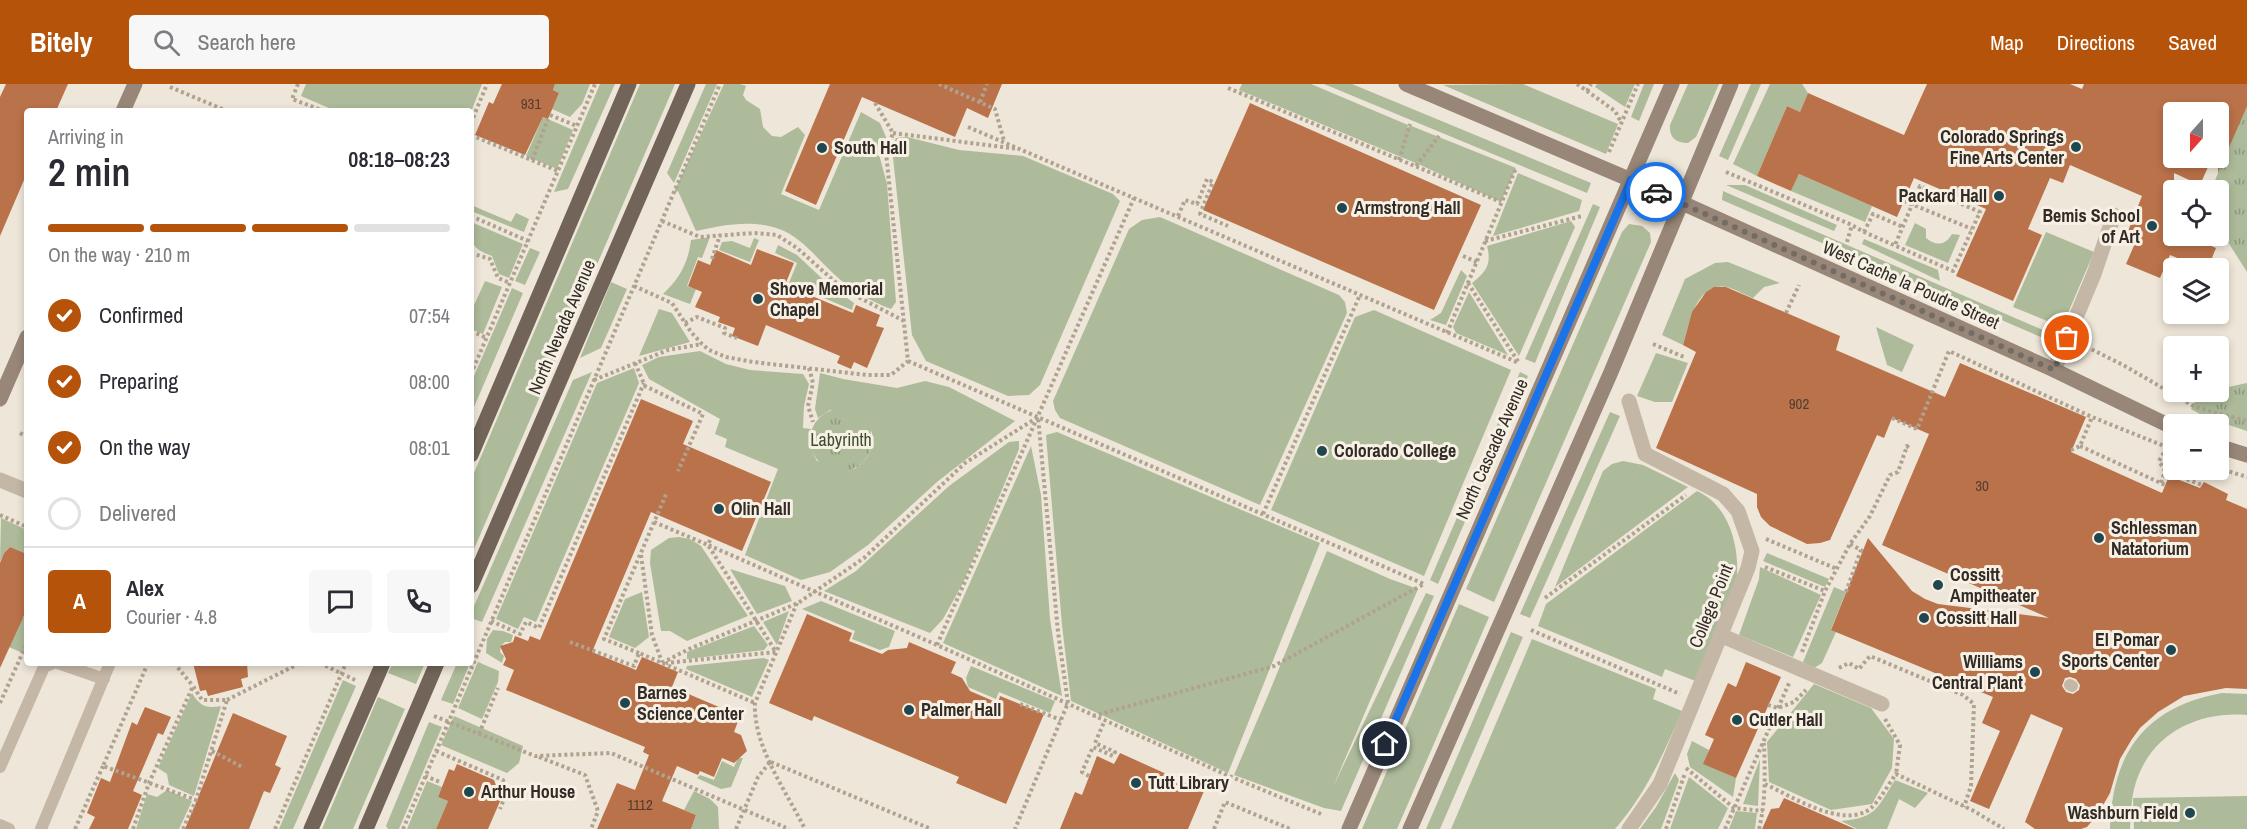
<!DOCTYPE html>
<meta charset="utf-8">
<style>
:root{--surface:#fff;--page:#f7f7f7;--text:#2b2b33;--muted:#7c7c81;--line:#e1e1e2;--accent:#b45309}
body{margin:0;font-family:"Archivo Narrow",sans-serif;background:var(--page);color:var(--text);height:100vh;display:flex;flex-direction:column;font-size:22px;white-space:nowrap}
*{box-sizing:border-box;margin:0}
p{font-size:20px;color:var(--muted)}
.icon{flex:none;width:33px;height:33px;fill:none;stroke:currentColor;stroke-width:2;stroke-linecap:round;stroke-linejoin:round}
.map{position:relative;flex:1;overflow:hidden}
.panel{position:absolute;left:24px;top:24px;width:450px;height:558px;display:flex;flex-direction:column;background:var(--surface);border-radius:6px;box-shadow:0 3px 9px #0003}
.panel>*{flex:none}
.needle{width:39px;rotate:201deg}
.fabs{position:absolute;left:2163px;top:18px;display:grid;gap:12px}
.fabs a{display:grid;place-items:center;width:66px;height:66px;border-radius:6px;background:var(--surface);box-shadow:0 3px 9px #0003;font-size:30px}
.pin{position:absolute;display:grid;place-items:center;width:51px;height:51px;color:#fff;margin:-26px;border:3px solid #fff;border-radius:50%;box-shadow:0 2px 6px #0007}
.courier{position:absolute;display:grid;place-items:center;width:60px;height:60px;margin:-30px;border:4px solid #1a73e8;border-radius:50%;background:#fff;color:#222;box-shadow:0 2px 8px #0007}
.headline em{font-style:normal;font-weight:600}
.headline div{display:flex;flex-direction:column-reverse}
.headline{display:flex;align-items:center;justify-content:space-between;height:102px;padding:0 24px}
h1{font-size:39px;font-weight:600;line-height:45px}
.bar{display:grid;grid-template-columns:repeat(4,1fr);gap:9px 6px;align-content:center;height:72px;padding:0 24px}
.bar i{height:8px;border-radius:4px;background:var(--line)}
.bar .on{background:var(--accent)}
.bar p{grid-column:span 4}
.line{display:flex;align-items:center;gap:15px;padding:0 24px;border-top:2px solid var(--line)}
.line div{flex:1}
.round{display:grid;place-items:center;flex:none;width:63px;height:63px;border-radius:6px;background:var(--page)}
ol{padding:0 24px;list-style:none}
li{display:flex;align-items:center;gap:18px;height:66px}
li p{margin-inline-start:auto}
li .icon{padding:6px;border-radius:50%;background:var(--accent);color:#fff;stroke-width:4}
li:last-child{color:var(--muted)}
li i{width:33px;height:33px;border:3px solid var(--line);border-radius:50%}
header{display:flex;align-items:center;gap:36px;box-sizing:border-box;height:84px;padding:0 30px;background:var(--accent);color:#fff}
header strong{font-size:28px}
nav{display:flex;gap:33px;margin-inline-start:auto;font-size:21px}
.search{width:420px;height:54px;background:var(--page);display:flex;align-items:center;gap:15px;box-sizing:border-box;padding:0 21px;border-radius:6px;color:var(--muted);font-size:22px}
.map>svg:first-child{display:block}
.green{fill:#adbb9a}
.park{fill:url(#park-tufts)}
.building{fill:#ba724a;fill-rule:evenodd}
.lines{fill:none;stroke-linecap:round;stroke-linejoin:round}
.path{stroke:#b0a290;stroke-width:4;stroke-dasharray:3 3;stroke-linecap:butt}
.lane{stroke:#c5b7a6;stroke-width:12}
.street{stroke:#c5b7a6;stroke-width:15}
.secondary{stroke:#988778;stroke-width:15}
.primary{stroke:#726458;stroke-width:15}
.done{stroke:#746c64;stroke-width:6;stroke-dasharray:0 10.8}
.route{stroke:#1a73e8;stroke-width:8}
.poi-dot{fill:#20474f;stroke:#f7f0e4;stroke-width:2}
.labels{text-anchor:middle;stroke-width:6;stroke-linejoin:round;paint-order:stroke}
.number-label{font-size:15px;fill:#543d2f}
.poi-label{font-size:18px;font-weight:bold;fill:#322b26;stroke:#f7f0e4;text-anchor:start}
.street-label{font-size:18px;fill:#322b26;stroke:#f7f0e4}
.park-label{font-size:18px;fill:#3e4d2c;stroke:#f7f0e4}
</style>
<header>
<strong>Bitely</strong>
<div class="search"><svg class="icon" aria-label="search" viewBox="0 0 24 24"><circle cx="10" cy="10" r="6"/><path d="M15 15l6 6"/></svg>Search here</div>
<nav><a>Map</a><a>Directions</a><a>Saved</a></nav>
</header>
<div class="map">
<svg width="2247" height="745" viewBox="0 0 2247 745">
<defs>
<pattern id="park-tufts" width="24" height="20" patternUnits="userSpaceOnUse" patternTransform="scale(1.5)"><rect width="24" height="20" fill="#adbb9a"/><path d="M3 7l-1-3M5 7V3M7 7l1-3M15 17l-1-3M17 17v-4M19 17l1-3" fill="none" stroke="#8d987d"/></pattern>
</defs>
<rect width="100%" height="100%" fill="#eee6d8"/>
<path class="green" d="M306,0H482L471,28L336,27L301,12Z
M555,0H590L582,20L570,33L552,25L559,9L553,6Z
M600,0H615L568,105L554,108Z
M640,0H675L471,472V396Z
M706,0H717L674,99L667,89Z
M724,0H740L746,2L743,11L746,16L760,25L763,43L772,52L781,53L798,43L805,51L781,110L819,126L861,28L880,39L886,53L880,74L887,100L896,218L891,225C870,217 853,207 836,192C818,176 802,153 779,145C752,135 722,141 696,147L678,107L673,110Z
M1242,0H1311L1408,41L1407,47L1409,41L1516,84L1501,118L1418,80L1239,6Z
M1324,0H1352L1591,99L1587,109Z
M1523,0L1618,40L1606,70L1443,1Z
M1597,0H1635L1625,23L1595,3Z
M1644,0H1654L1639,37L1631,33Z
M1688,0H1719L1696,53L1688,59C1676,59 1669,54 1670,41Z
M1751,0H1761L1728,76L1719,72Z
M1770,0H1802L1808,9L1800,28L1787,22L1757,92L1733,80Z
M543,33L573,46L557,85L526,72Z
M907,53L959,66L1023,72L1113,110L1120,117L1040,301L1029,311L1008,312L926,277L912,251L892,64L896,54Z
M1518,89L1582,116L1579,127L1493,152Z
M1799,90L1872,122L1865,138L1791,107Z
M1726,101H1745L1837,141L1834,147Z
M1723,107L2052,250L2050,257L1722,116Z
M1593,120L1600,123L1535,279L1525,275Z
M471,121L511,138L516,129L529,135L524,148L471,127Z
M1160,133L1339,211L1345,218L1347,229L1260,421L1060,334L1055,326L1053,317L1129,145L1142,136Z
M1571,137L1575,143L1519,272L1472,199C1486,188 1492,180 1487,162Z
M471,138L523,160L509,194L499,190L492,172C471,164 471,160 471,138Z
M1915,139L1926,145V154C1936,162 1945,162 1952,150L1960,151L1948,179L1905,161Z
M1629,140L1642,142L1650,149L1651,158L1494,518L1466,505L1622,148Z
M2046,148L2094,168L2062,243L2013,223Z
M710,153L702,174L698,173L687,202L696,205L690,220L663,210C680,194 688,179 691,156Z
M754,154L759,156L750,178L719,166L722,158L732,157L750,164Z
M1864,155L1938,186L1940,197L1862,160Z
M778,161L797,171L830,202L854,219L852,226L789,199L797,179L775,169Z
M530,164L540,168L525,201L515,197Z
M1728,178L1780,199L1764,203L1753,214C1745,211 1735,205 1727,203C1696,197 1689,241 1683,261L1662,251L1685,195L1715,179Z
M1461,186L1467,192L1446,241L1430,236L1441,229Z
M485,197L502,203L483,250L471,245V228Z
M611,198L627,205L601,264L580,274Z
M512,204L523,209L471,330V299Z
M1469,208L1508,271L1456,249L1453,243Z
M659,225L672,229L690,258L639,272Z
M1374,226L1511,286L1424,492L1271,426L1355,233Z
M1876,243L1914,261L1902,288L1887,281Z
M700,267L726,280L750,286L803,290L809,300L804,322L803,344L811,345C809,358 811,366 817,377L854,385C869,375 873,366 872,348L830,326L818,334L815,325L820,289L843,295L897,304L925,297L949,303L1015,337L937,398L868,461L830,488L801,496L745,471L778,385L725,363L727,355L715,350L720,335L649,295L642,281L659,273Z
M1656,269L1688,279L1672,318H1655L1637,312Z
M634,284L639,299L536,538L524,533L518,545L496,535L597,299Z
M592,288L482,538L471,534V529L573,296Z
M1520,288L1528,292L1438,500L1430,496Z
M1610,328L1620,332L1530,534L1520,530Z
M1057,348L1320,459L1228,689L1071,617L1062,541L1046,351Z
M1019,357V365L963,499L943,535L930,549L824,507L856,487L949,402L1009,358Z
M1031,362L1041,411L1050,535L1062,612L943,559Z
M1623,377L1643,381L1688,403L1555,503L1603,387L1612,380Z
M1697,407C1728,421 1739,459 1737,492L1698,598L1665,585L1662,593L1538,542L1546,520Z
M1,434L27,446V470L10,463L4,469L0,478Z
M679,453L690,455L701,462L748,532L687,557L670,547H661L650,479L651,466L669,454Z
M1327,467L1390,495L1418,505L1333,703L1426,509L1434,512L1341,727L1324,724L1234,691L1269,609Z
M1767,469L1829,495L1825,503L1763,477Z
M1760,483L1821,511L1793,573L1739,551L1759,495Z
M730,485L785,502L792,517L757,530Z
M1834,503L1846,508L1831,545L1836,548L1822,579L1814,584L1803,578Z
M642,508L649,553L635,564L609,553L625,515Z
M821,517L895,547L889,563L880,566L852,555L855,547L802,525Z
M1459,520L1489,533L1397,745H1362Z
M789,527L777,561L763,538Z
M23,533L27,534V571L0,559V537Z
M754,542L768,561L764,566L687,575V568Z
M493,546L503,547L513,551L511,558H505L501,562L500,568L504,572L502,579L486,569L487,555Z
M1511,548L1523,553L1440,745H1426Z
M1532,555L1656,605L1653,615L1682,627C1664,669 1645,711 1615,745H1451Z
M764,574L769,576L752,613L686,585L687,582Z
M478,578L499,587L498,598L482,635L458,624Z
M393,579H425L416,600L388,589Z
M457,579H470L453,620L441,616Z
M971,582L1055,617L1050,629L999,608L996,615L968,603L966,594Z
M343,596L356,602L293,745H279Z
M1814,600L1871,624L1894,655L1892,684L1872,720L1831,726L1769,698L1767,658Z
M192,609C200,622 206,625 221,622L194,712L169,701L167,690L158,684Z
M2222,609L2247,610V631C2198,627 2152,649 2136,698C2131,713 2131,729 2130,745H2110C2112,669 2145,623 2222,609Z
M378,613L405,625L353,745H322Z
M454,632L523,662L519,679L507,689L441,661Z
M429,638L442,643L399,745H388L386,742Z
M1692,657L1709,666L1704,680L1736,694L1733,713L1690,683L1687,670Z
M738,674H743L731,703L721,705L697,694L700,691L714,696L722,677L734,683Z
M1760,675L1758,722L1743,720Z
M1675,689L1679,696L1661,745H1640L1656,723Z
M1689,693L1728,724L1718,745H1670Z
M1895,696L1928,709L1915,724L1899,715L1887,745H1857L1841,737C1877,734 1877,724 1895,696Z
M427,697L442,703L438,713L448,717L436,745H407Z
M167,706L192,717L179,745H136L147,710L157,713Z
M694,707L710,715L718,723L719,745H691L696,731L684,726Z
M2247,712V745H2134L2133,714Z
M1736,727L1757,729L1755,745H1729Z"/>
<path class="park" d="M2247,20V188L2219,144L2218,106H2211Z
M2247,299V347L2205,333L2191,325L2200,308H2218L2219,305Z
M810 356a31 31 0 1 1 62 0a31 31 0 1 1-62 0Z"/>
<path class="building" d="M6,0H68L56,27H27V89L0,152V13Z
M502,0H555L553,6L559,9L548,35L543,33L525,71L475,51L489,18L493,20Z
M830,0H1002L988,34L967,24L955,53L862,13L816,121L785,107Z
M1927,0H2070L2082,5L2084,0H2247V22L2218,89V28H2174V74H2212L2200,101L2174,89V152H2187L2216,164L2208,184H2202L2170,171L2160,194L2126,180L2136,157L2126,152L2142,112L2070,81L2063,99L2050,94L2028,145L2042,151L2013,217L1956,192L1986,125L1914,94L1897,133L1799,90L1791,107L1757,92L1787,22L1800,28L1808,9L1904,51Z
M1250,19L1481,121L1434,226L1203,126Z
M757,165L794,179L785,201L853,229L856,221L880,231L876,242L884,244L867,284L854,278L851,285L837,279L840,272L766,241L758,262L732,252L735,244L718,238L720,233L695,223L702,208L688,202L698,176L710,181L716,166L751,181Z
M1714,203H1726L1840,252L1836,266L1945,313L1960,279L2086,333L2071,368L2162,409L2169,392L2200,404L2204,398L2228,410L2226,416L2247,425V605L2226,604L2184,612L2158,628L2140,644L2132,655L2120,675L2110,709L2098,730L2087,743L2081,745H2035L2025,738L2063,644L2031,630L1989,725L1970,717L2000,647L1982,639L1993,613L1831,546L1868,454L1912,507L1925,515L1938,520L2049,534L1882,461L1929,350L1892,334L1884,354L1877,351L1830,456L1820,459L1807,460L1770,442L1761,433L1757,423V410L1656,364L1696,268L1683,261L1692,228L1706,208ZM2070,593L2076,595L2080,601L2079,606L2073,610L2066,608L2062,602L2065,594Z
M641,315L693,337L683,360L771,398L742,467L651,428L592,568L636,586L642,573L678,588L672,603L740,632L734,648L741,651L747,667L734,679L722,674L714,693L700,687L698,691L677,682L662,717L696,731L691,745H597L617,699L635,706L649,671L643,668L645,663L506,606L514,586L503,581L506,575L500,562L513,558L515,552L528,557L530,552L540,556Z
M10,463L27,470V525L0,584V479L4,469Z
M807,530L852,549L849,557L882,570L888,566L907,564L909,558L956,578L951,589L962,594L970,607L998,619L1000,612L1044,630L1006,720L956,699L959,693L814,632L812,637L769,619Z
M1746,578L1781,593L1736,694L1703,680L1714,655L1705,651L1728,599L1736,603Z
M193,579H247L248,593L241,595L243,603L208,612L206,606L200,607Z
M145,623L171,633L163,651L158,649L133,707L142,711L128,745H89L95,733L87,729L101,694L110,698L132,638L137,641Z
M233,629L287,652L275,681L281,684L270,709L264,707L249,745H185Z
M1120,669L1204,707L1188,745H1060L1075,708L1082,711L1097,672L1114,680Z
M457,680L494,696L501,715L488,745H436L448,717L438,713L449,685L454,687Z
M1784,714L1855,745H1762L1771,725L1779,724Z"/>
<g class="lines">
<path class="path" d="M298,0L292,15L324,27
M939,0L995,25L1004,57
M1577,0L1615,27L1621,38
M170,3L227,27
M1228,4L1501,118
M1587,7L1591,0
M980,18L987,0
M875,19L893,49
M550,31L577,42
M471,39L487,0
M968,43L1519,279
M893,49L1018,65
M471,51L558,87
M1609,68L1638,0
M532,76L548,35
M1399,76L1410,40
M1416,82L1439,52
M1726,88L1852,141L1864,148L1953,187L1980,128L1920,102L1895,161
M1904,117L1972,145
M471,132L528,157
M1178,132L1185,116L1197,120L1207,95L1213,98L1200,130L1228,142
M662,137L700,153L754,149L777,151L797,164L843,205L904,237
M1864,148L1873,130L1903,143
M1485,157L1582,132
M1847,158L1852,141
M471,169L490,175L498,194L510,199
M1463,172L1477,178
M712,175L720,151
M1468,199L1519,279
M634,202L672,219L691,248L702,260L709,266L726,273L753,278L867,291H891L908,277L886,69L893,49
M1786,229L1799,201
M685,239L697,233L725,244L724,249L737,254
M471,247L487,254
M1447,249L1516,84
M1653,260L1684,273
M2081,260L2125,282L2195,323L2247,337
M908,277L1424,500
M635,279L645,302L703,330L678,387
M809,284L813,299L808,322L813,338
M471,290L595,0
M594,296L668,266L702,260
M1892,334L1917,345L1949,267L2092,333L2174,366
M20,349L27,353
M2080,362L2165,401
M2071,366L2080,362L2092,333
M2218,384L2247,393
M2165,387L2159,377L2167,363
M2161,399L2165,387L2202,401
M1263,430L1360,211
M0,431L27,443
M654,438L708,461L776,568L666,579
M1766,455L1837,485
M710,456L708,461L937,561L1229,692L1321,730
M641,471L652,551L662,578
M1765,483L1825,507
M1846,508L1861,466L1850,460
M1545,514L1686,411
M797,519L755,619C753,662 786,707 805,745
M491,537L520,550L526,538L539,544L644,299
M1531,546L1680,610
M570,558L634,582L639,569L755,619
M937,561L1134,114
M1802,568L1825,507L1850,460L1870,432L1890,391L1898,388L1907,362L1910,365
M639,569L604,555L667,408
M174,579L193,602
M320,579L357,597
M662,579L689,565L798,519L864,474L965,379L1038,333L1058,548L1068,619L1015,745
M1839,584L1849,579L1859,585L1870,572L1963,611L1974,620L1971,702L1964,723
M227,616L300,579
M0,619L27,559
M1020,620L1061,636
M1768,621L1778,624L1794,618L1806,606
M434,632L535,672L611,669L789,745
M1093,632L1274,582L1424,500
M1885,635L1900,661L1896,690
M479,650L498,604
M212,667L244,684
M436,667L503,696L507,707L500,725
M539,673L585,691L598,727L591,745
M771,678L931,745
M1686,684L1734,724L1763,727
M425,692L440,698
M1089,692L1082,688L1093,663L1113,672L1115,668L1095,659L1104,638
M1765,700C1793,713 1842,745 1870,725C1880,716 1888,701 1896,690L1972,726L2004,745
M75,745L103,682
M133,745L149,699L193,602L202,616H227L196,716L103,682L148,579
M183,745L196,716
M275,745L346,579
M403,745L720,0
M736,745L758,693L770,678
M1214,745L1225,718L1290,745
M1666,745L1685,689
M1725,745L1790,597
M1759,745C1766,716 1765,689 1764,659"/>
<path class="lane" d="M58,579L104,595
M2070,601L2072,602
M0,683L44,583L53,579
M0,741L9,745
M41,745L110,579"/>
<path class="street" d="M2054,286L2094,190L2114,131
M0,396L27,407
M1720,551L1882,620
M1629,745L1660,700L1748,484L1752,467L1738,427L1723,410L1645,370L1629,317"/>
<path class="secondary" d="M1406,0L1631,96L2054,286L2174,344
M123,27L135,0
M0,315L27,253
M2218,362L2247,371
M1349,745L1672,0
M1410,745L1611,288L1731,0"/>
<path class="primary" d="M471,371L629,0
M471,502L688,0
M311,745L383,579
M366,745L437,579"/>
</g>
<g class="lines">
<path class="done" d="M1656,108L2054,286L2067,254"/>
<path class="route" d="M1385,660L1631,96L1656,108"/>
</g>
<g class="poi-dot">
<circle cx="2076" cy="63" r="6"/>
<circle cx="822" cy="64" r="6"/>
<circle cx="1999" cy="112" r="6"/>
<circle cx="1342" cy="124" r="6"/>
<circle cx="2152" cy="142" r="6"/>
<circle cx="758" cy="215" r="6"/>
<circle cx="1322" cy="367" r="6"/>
<circle cx="719" cy="425" r="6"/>
<circle cx="2099" cy="454" r="6"/>
<circle cx="1938" cy="501" r="6"/>
<circle cx="1924" cy="534" r="6"/>
<circle cx="2171" cy="566" r="6"/>
<circle cx="2035" cy="588" r="6"/>
<circle cx="625" cy="619" r="6"/>
<circle cx="909" cy="626" r="6"/>
<circle cx="1737" cy="636" r="6"/>
<circle cx="1136" cy="699" r="6"/>
<circle cx="469" cy="708" r="6"/>
<circle cx="2190" cy="729" r="6"/>
</g>
<g class="labels">
<g class="number-label">
<text x="531" y="25">931</text>
<text x="1799" y="325">902</text>
<text x="1982" y="407">30</text>
<text x="640" y="726">1112</text>
</g>
<g class="poi-label">
<text x="2064" y="59" text-anchor="end">Colorado Springs<tspan x="2064" dy="21">Fine Arts Center</tspan></text>
<text x="834" y="70">South Hall</text>
<text x="1987" y="118" text-anchor="end">Packard Hall</text>
<text x="1354" y="130">Armstrong Hall</text>
<text x="2140" y="138" text-anchor="end">Bemis School<tspan x="2140" dy="21">of Art</tspan></text>
<text x="770" y="211">Shove Memorial<tspan x="770" dy="21">Chapel</tspan></text>
<text x="1334" y="373">Colorado College</text>
<text x="731" y="431">Olin Hall</text>
<text x="2111" y="450">Schlessman<tspan x="2111" dy="21">Natatorium</tspan></text>
<text x="1950" y="497">Cossitt<tspan x="1950" dy="21">Ampitheater</tspan></text>
<text x="1936" y="540">Cossitt Hall</text>
<text x="2159" y="562" text-anchor="end">El Pomar<tspan x="2159" dy="21">Sports Center</tspan></text>
<text x="2023" y="584" text-anchor="end">Williams<tspan x="2023" dy="21">Central Plant</tspan></text>
<text x="637" y="615">Barnes<tspan x="637" dy="21">Science Center</tspan></text>
<text x="921" y="632">Palmer Hall</text>
<text x="1749" y="642">Cutler Hall</text>
<text x="1148" y="705">Tutt Library</text>
<text x="481" y="714">Arthur House</text>
<text x="2178" y="735" text-anchor="end">Washburn Field</text>
</g>
<g class="street-label">
<text transform="translate(1911 201) rotate(24)" y="6">West Cache la Poudre Street</text>
<text transform="translate(562 243) rotate(-67)" y="6">North Nevada Avenue</text>
<text transform="translate(1492 365) rotate(-66)" y="6">North Cascade Avenue</text>
<text transform="translate(1711 522) rotate(-68)" y="6">College Point</text>
</g>
<g class="park-label">
<text x="841" y="362">Labyrinth</text>
</g>
</g>
</svg>
<div class="fabs">
<a><svg class="needle" viewBox="-14 -14 28 28"><path d="M0-13l5 13h-10z" fill="#e53935"/><path d="M0 13l5-13h-10z" fill="#7c7c81"/></svg></a>
<a><svg class="icon" aria-label="locate" viewBox="0 0 24 24"><circle cx="12" cy="12" r="6"/><path d="M12 2v4M12 18v4M2 12h4M18 12h4"/></svg></a>
<a><svg class="icon" aria-label="layers" viewBox="0 0 24 24"><path d="M12 4l9 5-9 5-9-5zM3 14l9 5 9-5"/></svg></a>
<a>+</a>
<a>−</a>
</div>
<div class="pin" style="left:2067px;top:254px;background:#ea580c"><svg class="icon" aria-label="bag" viewBox="0 0 24 24"><path d="M5 8h14l-1 12H6zM9 8a3 3 0 0 1 6 0"/></svg></div>
<div class="pin" style="left:1385px;top:660px;background:#1f2937"><svg class="icon" aria-label="home" viewBox="0 0 24 24"><path d="M3 11l9-7 9 7M6 9v11h12V9"/></svg></div>
<div class="courier" style="left:1656px;top:108px"><svg class="icon" aria-label="car" viewBox="0 0 24 24"><path d="M5 17H2v-5l4-1 3-4h7l3 4 3 1v5h-3M9 17h6M6 11h13"/><circle cx="7" cy="17" r="2"/><circle cx="17" cy="17" r="2"/></svg></div>
<section class="panel">
<div class="headline"><div><h1>2 min</h1><p>Arriving in</p></div><em>08:18–08:23</em></div>
<div class="bar"><i class="on"></i><i class="on"></i><i class="on"></i><i></i><p>On the way · 210 m</p></div>
<ol>
<li><svg class="icon" aria-label="check" viewBox="0 0 24 24"><path d="M5 12l5 5 9-10"/></svg>Confirmed<p>07:54</p></li>
<li><svg class="icon" aria-label="check" viewBox="0 0 24 24"><path d="M5 12l5 5 9-10"/></svg>Preparing<p>08:00</p></li>
<li><svg class="icon" aria-label="check" viewBox="0 0 24 24"><path d="M5 12l5 5 9-10"/></svg>On the way<p>08:01</p></li>
<li><i></i>Delivered</li>
</ol>
<div class="line" style="height:108px"><b class="round" style="background:var(--accent);color:#fff">A</b><div><b>Alex</b><p>Courier · 4.8</p></div><a class="round"><svg class="icon" aria-label="chat" viewBox="0 0 24 24"><path d="M4 5h16v11H9l-5 4z"/></svg></a><a class="round"><svg class="icon" aria-label="phone" viewBox="0 0 24 24"><path d="M5 4h4l2 5-3 2q2 4 5 5l2-3 5 2v4C11 20 4 13 5 4z"/></svg></a></div>
</section>
</div>
